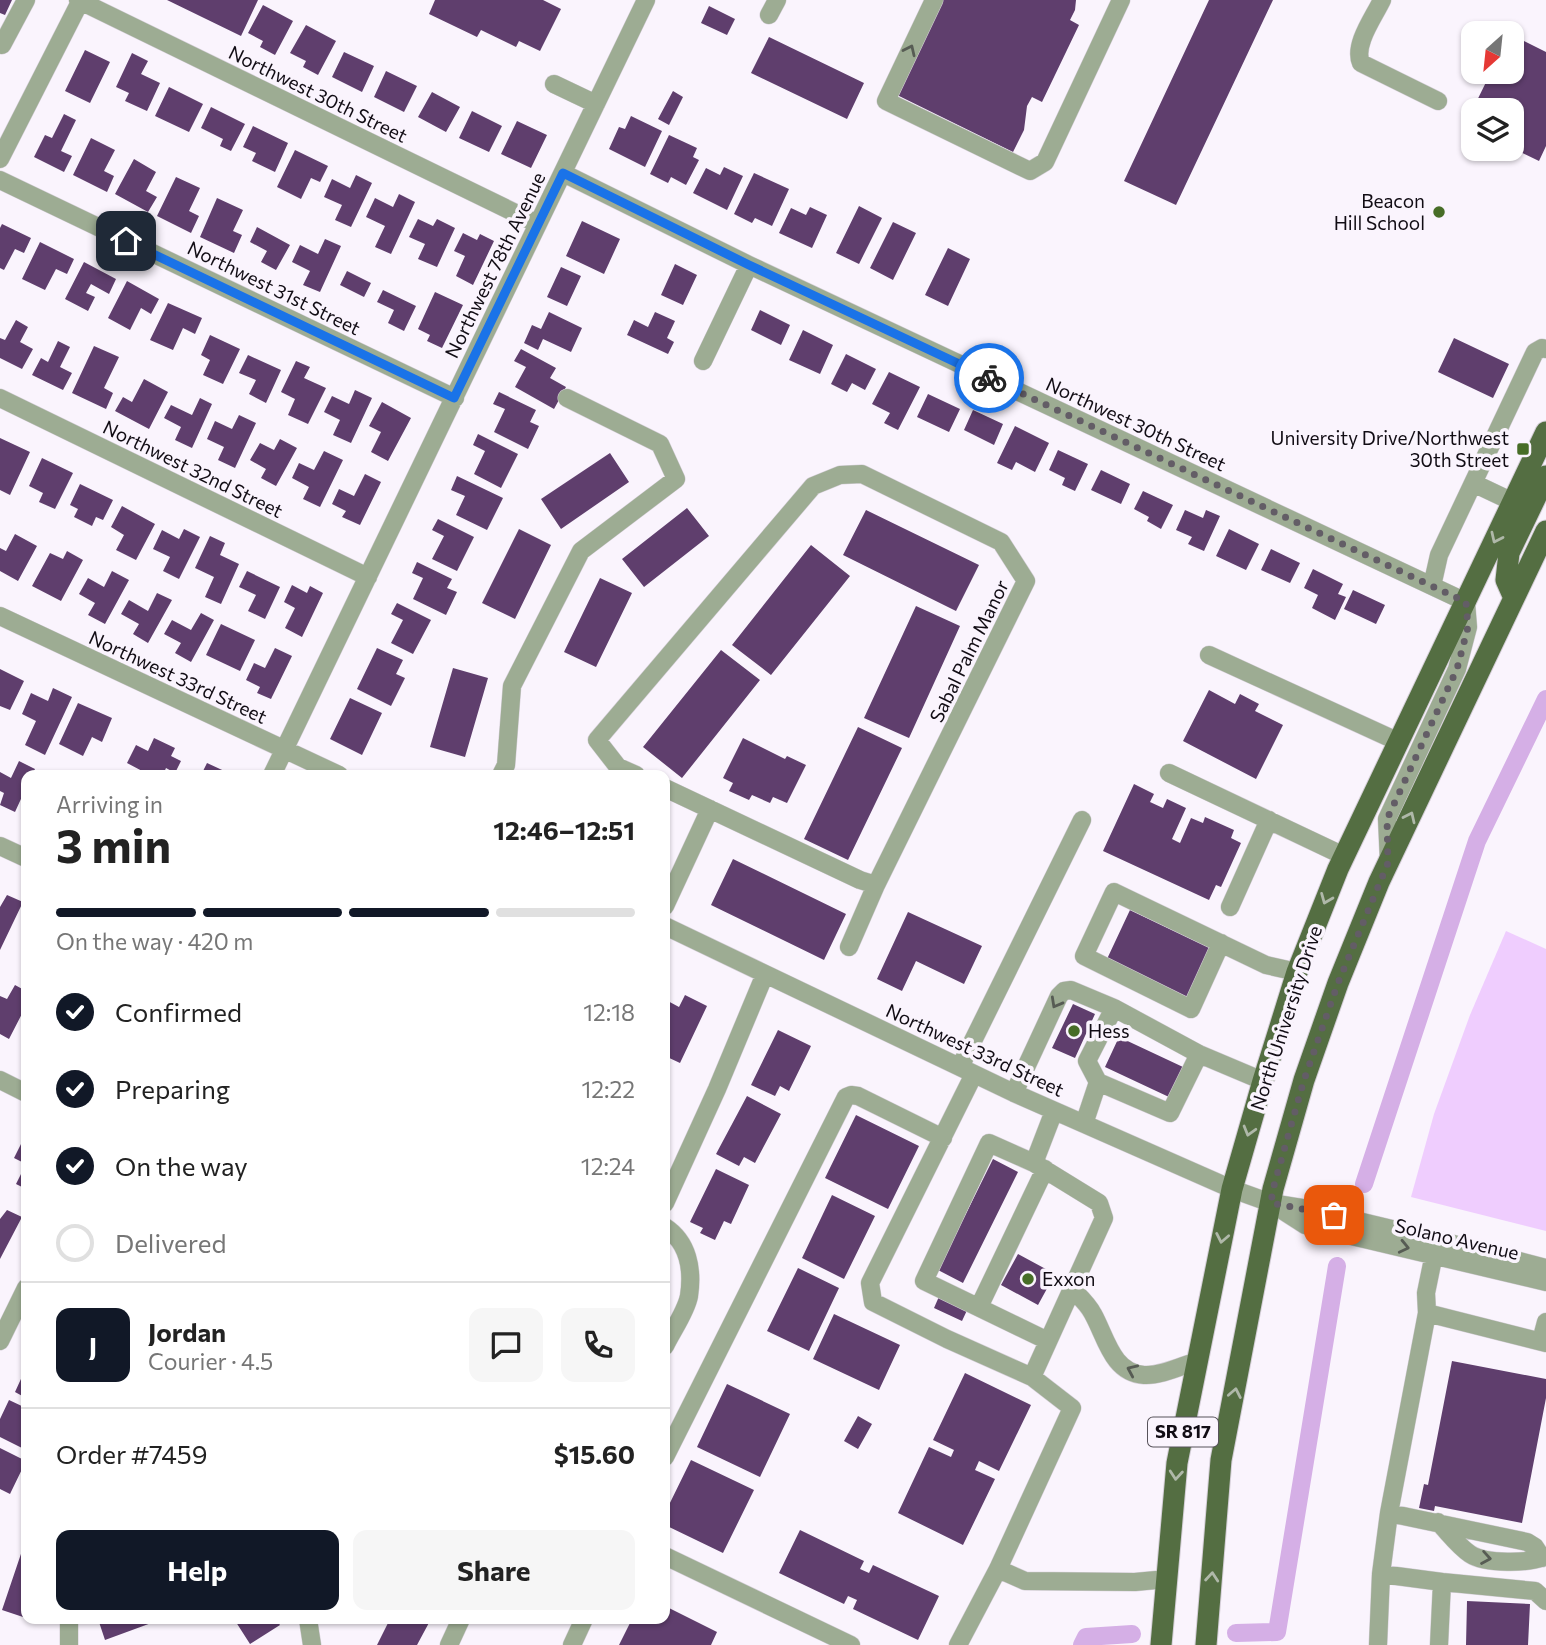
<!DOCTYPE html>
<meta charset="utf-8">
<style>
:root{--surface:#fff;--page:#f6f6f6;--text:#222;--muted:#767676;--line:#e0e0e0;--accent:#111827}
body{margin:0;font-family:Commissioner,sans-serif;background:var(--page);color:var(--text);height:100vh;display:flex;flex-direction:column;font-size:26px;white-space:nowrap}
*{box-sizing:border-box;margin:0}
p{font-size:23px;color:var(--muted)}
.icon{flex:none;width:38px;height:38px;fill:none;stroke:currentColor;stroke-width:2;stroke-linecap:round;stroke-linejoin:round}
.map{position:relative;flex:1;overflow:hidden}
.side{position:absolute;left:21px;top:770px;width:649px;height:854px;display:flex;flex-direction:column;background:var(--surface);border-radius:14px;box-shadow:0 2px 5px #0004}
.side>*{flex:none}
.needle{width:46px;rotate:207deg}
.controls{position:absolute;left:1461px;top:21px;display:grid;gap:14px}
.controls a{display:grid;place-items:center;width:63px;height:63px;border-radius:14px;background:var(--surface);box-shadow:0 2px 5px #0004;font-size:35px}
.pin{position:absolute;display:grid;place-items:center;width:60px;height:60px;color:#fff;margin:-30px;border-radius:14px;box-shadow:0 4px 10px #0006}
.courier{position:absolute;display:grid;place-items:center;width:70px;height:70px;margin:-35px;border:5px solid #1a73e8;border-radius:50%;background:#fff;color:#222;box-shadow:0 2px 9px #0007}
.headline em{font-style:normal;font-weight:700}
.headline div{display:flex;flex-direction:column-reverse}
.headline{display:flex;align-items:center;justify-content:space-between;height:119px;padding:0 35px}
h1{font-size:46px;font-weight:700;line-height:52px}
.bar{display:grid;grid-template-columns:repeat(4,1fr);gap:10px 7px;align-content:center;height:84px;padding:0 35px}
.bar i{height:9px;border-radius:5px;background:var(--line)}
.bar .on{background:var(--accent)}
.bar p{grid-column:span 4}
.line{display:flex;align-items:center;gap:18px;padding:0 35px;border-top:2px solid var(--line)}
.line div{flex:1}
.round{display:grid;place-items:center;flex:none;width:74px;height:74px;border-radius:14px;background:var(--page)}
ol{padding:0 35px;list-style:none}
li{display:flex;align-items:center;gap:21px;height:77px}
li p{margin-inline-start:auto}
li .icon{padding:7px;border-radius:50%;background:var(--accent);color:#fff;stroke-width:4}
li:last-child{color:var(--muted)}
li i{width:38px;height:38px;border:4px solid var(--line);border-radius:50%}
.action{display:flex;gap:14px;margin-top:auto;padding:14px 35px}
.action a{flex:1;height:80px;border-radius:14px;background:var(--accent);color:#fff;font-size:28px;font-weight:700;line-height:80px;text-align:center}
.action a+a{background:var(--page);color:var(--text)}
.map>svg:first-child{display:block}
.green{fill:#efcdfe}
.lines{fill:none;stroke-linecap:round;stroke-linejoin:round}
.canal{stroke:#d5afe6;stroke-width:18}
.building{fill:#5f3e6d}
.minor-casing{stroke:#d5cfd8;stroke-width:19}
.major-casing{stroke:#d5cfd8;stroke-width:23}
.minor{stroke:#9dac93;stroke-width:18}
.major{stroke:#546e42;stroke-width:21}
.oneway{stroke:#575c54}
.oneway2{stroke:#afb8a9}
.done{stroke:#635d66;stroke-width:7;stroke-dasharray:0 12.6}
.route{stroke:#1a73e8;stroke-width:9}
.poi-dot{fill:#476d27;stroke:#faf4fd;stroke-width:2.5}
.labels{text-anchor:middle;stroke-width:7;stroke-linejoin:round;paint-order:stroke}
.shield{fill:#faf4fd;stroke:#57525a;stroke-width:2}
.shield-label{font-size:18px;font-weight:bold;fill:#110c14}
.street-label{font-size:19px;fill:#110c14;stroke:#faf4fd}
.poi-label{font-size:19px;fill:#110c14;stroke:#faf4fd;text-anchor:end}
</style>
<div class="map">
<svg width="1546" height="1645" viewBox="0 0 1546 1645">
<rect width="100%" height="100%" fill="#faf4fd"/>
<path class="green" d="M1506,931L1546,949V1231L1411,1197L1434,1114L1470,1015Z"/>
<g class="lines">
<path class="canal" d="M1364,1184L1477,841L1546,699
M1236,1633L1277,1632L1337,1266
M1082,1645L1086,1637L1132,1634"/>
</g>
<path class="building" d="M0,0H12L5,15L0,13Z
M167,0H258L241,36Z
M435,0H543L561,9L540,51L519,41L516,47L481,30L477,37L429,14Z
M941,0H1076L1075,10L1070,20L1079,25L1042,102L1032,97L1027,106L1024,130L1013,152L895,94Z
M1209,0H1273L1176,205L1124,181Z
M263,5L293,21L275,55L260,47L263,41L248,33Z
M709,6L735,19L727,35L701,23Z
M306,25L336,41L318,75L303,67L306,61L290,53Z
M1512,35L1546,52V146L1539,161L1512,148V110H1474V129L1465,125L1491,72H1512Z
M769,37L864,83L847,119L751,73Z
M85,50L110,62L90,103L65,91Z
M344,52L374,66L362,92L332,77Z
M132,53L148,61L141,74L160,83L147,111L125,101L129,93L116,87Z
M386,71L417,86L404,112L374,97Z
M169,87L203,104L189,132L155,116Z
M673,91L683,97L669,125L658,119Z
M432,92L460,107L446,132L418,117Z
M211,107L245,124L231,151L220,146L223,139L201,128Z
M472,111L502,126L489,152L459,138Z
M64,114L76,120L61,151L72,156L64,172L34,157L45,135L52,138Z
M631,116L662,131L645,167L609,149L619,127L625,129Z
M517,121L547,135L531,168L501,154Z
M253,126L288,143L275,172L252,161L256,153L243,147Z
M669,135L697,148L693,157L699,160L686,185L671,177L668,183L650,174Z
M91,138L115,150L104,171L114,176L107,192L73,175Z
M295,150L328,166L320,182L311,178L301,199L277,187Z
M134,159L156,172L146,191L157,197L148,212L115,194Z
M724,167L743,176L727,210L693,193L706,168L720,175Z
M754,173L789,189L772,226L755,218L752,223L734,214Z
M356,175L372,183L351,227L335,220L342,205L324,197L332,179L350,188Z
M176,177L200,188L189,211L199,216L191,233L157,216Z
M399,194L415,202L391,254L375,247L385,226L366,217L375,198L393,207Z
M217,198L243,210L233,231L242,235L234,253L200,237Z
M859,206L882,218L859,264L836,253Z
M810,207L827,215L812,248L779,233L791,208L806,215Z
M418,219L433,226L437,219L455,228L437,267L418,259L425,244L409,237Z
M582,221L620,239L604,274L566,256Z
M893,222L916,233L893,280L870,268Z
M2,224L31,238L24,253L15,249L4,270L0,268V228Z
M257,227L290,245L276,270L261,262L267,251L250,242Z
M463,233L477,240L480,234L494,241L473,285L456,276L465,256L454,251Z
M325,239L341,246L320,292L303,285L310,271L292,262L300,245L318,254Z
M40,242L74,259L67,274L56,269L45,290L22,279Z
M948,248L970,259L948,306L925,295Z
M84,262L116,279L109,294L91,284L86,293L95,297L88,311L65,299Z
M675,264L697,275L683,305L661,295Z
M561,267L581,276L567,306L547,297Z
M347,271L371,283L364,297L340,285Z
M127,281L159,299L151,314L141,308L130,330L108,318Z
M383,290L416,306L404,331L388,323L394,310L377,302Z
M435,292L463,305L442,348L427,341L430,335L418,329Z
M168,303L202,318L195,334L183,328L173,350L150,340Z
M760,310L790,325L781,345L751,330Z
M549,312L582,328L571,352L543,339L538,350L524,343L532,325L541,329Z
M655,312L675,321L667,338L674,342L668,354L627,335L634,320L648,327Z
M16,320L28,327L20,342L33,349L22,369L0,358V338L5,340Z
M803,330L833,345L820,374L789,360Z
M210,335L240,349L223,384L203,375L210,360L201,355Z
M1454,338L1509,364L1493,398L1438,372Z
M58,341L70,347L60,367L72,373L63,390L32,375L41,358L48,362Z
M94,346L119,357L104,388L113,393L106,409L72,393Z
M521,349L556,368L550,378L566,387L554,409L515,387L526,367L514,361Z
M846,354L876,369L865,390L852,383L847,392L831,384Z
M248,355L281,370L266,403L249,394L256,380L239,373Z
M296,361L310,367L304,378L326,388L308,424L288,415L295,399L281,392Z
M889,372L920,387L898,430L884,423L890,413L872,404Z
M144,379L168,392L149,429L115,411L123,397L132,402Z
M355,390L372,398L351,443L333,435L340,420L324,412L332,396L349,404Z
M499,392L536,410L530,422L539,426L528,449L494,432L505,409L493,404Z
M928,394L960,409L949,432L917,417Z
M200,398L212,404L192,448L175,440L181,427L164,418L171,405L192,415Z
M382,402L411,418L388,461L371,452L381,432L369,426Z
M973,410L1003,424L994,445L964,430Z
M239,415L256,423L235,468L218,460L224,447L207,439L215,421L232,429Z
M1015,426L1049,443L1035,472L1016,462L1012,470L997,463Z
M478,434L518,454L501,488L474,474L485,451L473,445Z
M0,438L30,452L10,495L0,490Z
M280,439L297,448L276,486L261,478L266,469L250,460L260,443L274,450Z
M1058,450L1088,464L1075,491L1062,485L1065,478L1049,470Z
M324,451L343,460L320,507L303,499L309,487L292,478L299,463L314,470Z
M610,453L629,482L561,529L541,499Z
M42,458L73,473L55,509L39,502L43,493L29,486Z
M1101,470L1130,484L1121,504L1091,490Z
M365,474L381,482L360,525L342,517L346,511L332,504L339,489L354,496Z
M457,476L503,498L487,530L456,515L465,496L451,490Z
M80,484L113,500L103,520L96,517L92,526L74,517L78,509L70,505Z
M1143,491L1173,505L1161,529L1147,521L1149,517L1134,509Z
M122,506L155,524L136,560L116,550L124,535L111,527Z
M687,508L709,536L644,587L622,559Z
M866,510L979,565L956,611L843,555Z
M1185,510L1203,518L1206,510L1220,516L1204,551L1188,544L1192,537L1176,530Z
M438,519L474,537L457,571L432,559L444,536L432,530Z
M184,529L200,537L179,579L163,571L170,557L153,549L162,530L179,539Z
M519,529L551,545L515,619L482,603Z
M1229,529L1259,544L1246,570L1216,556Z
M15,534L37,546L18,581L0,571V548L6,551Z
M210,536L225,543L220,555L239,564L221,604L205,597L214,577L195,568Z
M811,545L850,576L771,675L732,645Z
M1271,549L1300,563L1290,583L1261,570Z
M67,551L83,560L61,601L32,586L50,553L63,559Z
M417,562L452,579L447,588L457,592L446,615L413,599L423,578L412,573Z
M1313,569L1343,584L1338,594L1346,597L1335,620L1312,608L1318,595L1304,588Z
M112,571L129,580L105,624L88,615L95,603L79,594L88,578L104,587Z
M247,571L280,587L265,619L248,611L256,595L239,587Z
M600,578L632,593L596,667L564,652Z
M292,585L307,593L310,586L323,593L302,637L285,628L295,608L284,602Z
M1353,590L1385,605L1376,624L1344,609Z
M157,593L172,600L148,643L133,634L139,624L121,614L129,600L148,611Z
M397,603L431,620L413,654L391,643L403,620L391,614Z
M916,606L960,626L909,738L864,718Z
M201,613L214,620L191,662L175,653L181,643L164,634L172,620L191,630Z
M221,624L255,640L240,671L206,655Z
M275,648L292,656L271,699L257,693L260,687L246,680L254,663L265,668Z
M377,648L403,660L396,674L405,678L391,706L357,689Z
M721,650L760,680L682,778L643,747Z
M453,668L488,678L465,757L430,747Z
M0,669L24,681L10,710L0,706Z
M53,688L72,697L45,755L25,745L36,721L22,714L31,693L48,701Z
M1209,690L1235,704L1240,694L1259,704L1255,711L1283,725L1256,779L1183,741Z
M350,698L382,713L362,755L330,739Z
M78,703L112,718L102,742L92,737L83,756L59,744Z
M858,727L902,748L848,860L804,839Z
M154,738L175,748L171,756L181,761L175,773L166,768L163,775H142L144,772L127,763L136,745L148,751Z
M743,738L785,759L787,756L806,765L787,803L773,797L770,803L752,795L749,800L729,791L733,783L723,778Z
M19,761L35,769L32,775H26V788L15,812L0,805L4,793L0,791V772L11,778Z
M207,763L233,775H201Z
M1134,784L1154,794L1150,802L1163,808L1167,799L1186,808L1172,839L1180,843L1191,818L1203,823L1205,817L1234,830L1231,838L1241,843L1221,887L1216,885L1209,900L1103,851Z
M733,859L846,914L824,960L711,905Z
M7,895L23,902L0,950V907Z
M1130,910L1210,948L1187,997L1107,959Z
M908,912L982,946L964,984L916,961L902,991L877,979Z
M15,985L26,991V1006L9,1039L0,1034V996L7,999Z
M685,995L707,1006L680,1063L665,1056V1002L666,1000L679,1007Z
M1073,1004L1095,1014L1075,1058L1052,1048Z
M778,1030L811,1046L789,1091L780,1086L775,1096L751,1085Z
M1119,1037L1183,1067L1169,1097L1105,1067Z
M747,1096L781,1114L755,1163L744,1157L739,1166L716,1154Z
M856,1115L919,1146L888,1209L825,1178Z
M23,1140L26,1142V1164L14,1158Z
M993,1159L1018,1172L963,1283L938,1270Z
M26,1164V1189L16,1184Z
M716,1169L749,1185L731,1224L724,1221L715,1240L700,1233L703,1228L690,1222Z
M832,1195L875,1216L844,1279L802,1258Z
M7,1210L22,1217L0,1259V1219Z
M1018,1254L1055,1274L1038,1305L1001,1285Z
M798,1268L839,1288L809,1351L767,1331Z
M941,1292L969,1306L962,1321L934,1308Z
M834,1314L900,1345L879,1390L813,1359Z
M1452,1361L1546,1379V1398L1522,1523L1435,1506L1434,1511L1419,1508L1424,1484L1428,1485Z
M26,1368V1398L15,1392Z
M965,1373L1031,1405L999,1471L979,1461L975,1470L995,1479L963,1545L898,1513L929,1447L951,1457L954,1450L933,1440Z
M727,1384L790,1414L760,1477L697,1447Z
M9,1400L26,1408V1450L0,1437V1419Z
M858,1416L872,1424L858,1449L844,1441Z
M0,1448L26,1461L10,1494L0,1489Z
M691,1460L754,1490L723,1553L665,1525V1513Z
M800,1530L864,1561L860,1569L869,1573L873,1565L939,1596L918,1640L853,1609L857,1600L848,1596L844,1604L779,1573Z
M26,1539V1618L2,1610Z
M1467,1601L1530,1604L1528,1645H1466Z
M665,1606L717,1632L711,1645H619L632,1619H665Z
M98,1619H152L154,1622L105,1640Z
M234,1619H276L280,1625L250,1644Z
M390,1619L398,1622L400,1619H431L417,1645H377Z"/>
<g class="lines">
<g class="minor-casing">
<path id="minor" d="M78,0L538,224
M934,0L886,101L1030,171L1045,162L1121,0
M1382,0C1374,17 1353,45 1361,63L1438,101
M769,15L777,0
M0,44L2,45L26,0
M554,84L596,104
M0,159L81,0
M563,173L749,265L1466,602L1468,627L1457,669L1387,819L1389,863
M0,180L455,398
M703,361L749,265
M0,398L368,577
M1473,483L1513,502
M1432,586L1439,555L1535,352L1542,348L1546,349
M0,616L339,775
M1209,655L1399,742
M1169,773L1344,856
M272,775L646,0
M501,775L506,765L512,686L581,551L676,479L660,444L567,398
M636,775L618,767L597,740L813,486L840,475L862,474L1001,542L1026,581L876,885L860,880L665,788
M0,846L26,858
M665,906L710,809
M1230,907L1269,820
M665,926L1014,1093L1232,1189L1271,1203L1308,1209L1438,1240L1546,1268
M1221,943L1191,1009L1084,956L1114,892L1266,965L1297,972
M849,947L876,885
M960,1067L1082,820
M0,1080L26,1093
M1098,1082L1170,1113L1199,1054
M1014,1093L1059,996L1064,991L1071,990L1114,1008
M1084,1124L1098,1082L1087,1061L1114,1008L1199,1054L1263,1081
M1034,1163L1054,1111
M665,1203L717,1089L765,974
M1277,1207L1305,1225L1546,1282
M665,1227C688,1242 693,1269 689,1296C686,1312 672,1331 665,1346
M1072,1289C1080,1297 1088,1304 1093,1314C1106,1337 1112,1373 1144,1375C1161,1376 1181,1366 1197,1361
M979,1307L1045,1169
M1427,1313L1426,1293L1434,1254
M0,1341L26,1288
M1541,1341L1546,1322
M1032,1377L1104,1218L1099,1203L1034,1163L989,1143L924,1281L1048,1341
M665,1457L846,1097L851,1095L858,1096L943,1138
M1438,1522C1448,1532 1458,1546 1470,1554C1485,1564 1529,1564 1546,1556
M665,1556L851,1645
M1542,1558L1535,1547L1527,1542L1389,1513L1427,1313L1546,1343
M998,1569L1025,1581L1135,1582L1167,1579
M1381,1574L1389,1513
M1442,1582L1535,1591L1546,1601
M69,1619V1645
M308,1619L312,1645
M449,1645L461,1619
M572,1645L584,1619
M958,1645L998,1569L1072,1408L1032,1377L947,1339L873,1302L870,1283L974,1074
M1378,1645L1381,1574L1442,1582L1439,1645"/>
</g>
<g class="major-casing">
<path id="major" d="M1514,598L1506,580L1509,553L1546,476
M1161,1645L1177,1463L1232,1189L1263,1081L1297,972L1338,869L1546,432
M1206,1645L1221,1460L1273,1189L1304,1080L1338,983L1379,882L1546,531"/>
</g>
<use href="#minor" class="minor"/>
<use href="#major" class="major"/>
</g>
<defs><path id="oneway-chevron" d="M-2-3.5L2.5 0L-2 3.5" fill="none" stroke-width="1.6" stroke-linecap="round" stroke-linejoin="round" transform="scale(1.75)"/></defs>
<g class="oneway">
<use href="#oneway-chevron" transform="translate(910 50) rotate(-65)"/>
<use href="#oneway-chevron" transform="translate(1056 1003) rotate(119)"/>
<use href="#oneway-chevron" transform="translate(1404 1247) rotate(13)"/>
<use href="#oneway-chevron" transform="translate(1132 1370) rotate(-156)"/>
<use href="#oneway-chevron" transform="translate(1486 1558) rotate(10)"/>
</g>
<g class="oneway2">
<use href="#oneway-chevron" transform="translate(1496 538) rotate(115)"/>
<use href="#oneway-chevron" transform="translate(1410 817) rotate(-65)"/>
<use href="#oneway-chevron" transform="translate(1326 899) rotate(112)"/>
<use href="#oneway-chevron" transform="translate(1249 1131) rotate(106)"/>
<use href="#oneway-chevron" transform="translate(1222 1238) rotate(101)"/>
<use href="#oneway-chevron" transform="translate(1235 1393) rotate(-79)"/>
<use href="#oneway-chevron" transform="translate(1176 1475) rotate(95)"/>
<use href="#oneway-chevron" transform="translate(1212 1577) rotate(-85)"/>
</g>
<g class="lines">
<path class="done" d="M989,378L1466,602L1468,627L1457,669L1387,819L1388,863L1338,983L1304,1080L1273,1189L1271,1203L1334,1215"/>
<path class="route" d="M126,241L454,398L563,173L749,265L989,378"/>
</g>
<g class="poi-dot">
<circle cx="1439" cy="212" r="7"/>
<rect x="1516" y="442" width="14" height="14" rx="3.5"/>
<circle cx="1074" cy="1031" r="7"/>
<circle cx="1028" cy="1279" r="7"/>
</g>
<g class="labels">
<rect class="shield" x="1148" y="1417.5" width="70" height="29" rx="5"/>
<g class="shield-label">
<text x="1183" y="1438">SR 817</text>
</g>
<g class="street-label">
<text transform="translate(318 94) rotate(26)" y="7">Northwest 30th Street</text>
<text transform="translate(495 265) rotate(-64)" y="7">Northwest 78th Avenue</text>
<text transform="translate(274 288) rotate(26)" y="7">Northwest 31st Street</text>
<text transform="translate(1136 424) rotate(25)" y="7">Northwest 30th Street</text>
<text transform="translate(193 469) rotate(26)" y="7">Northwest 32nd Street</text>
<text transform="translate(969 651) rotate(-64)" y="7">Sabal Palm Manor</text>
<text transform="translate(178 677) rotate(25)" y="7">Northwest 33rd Street</text>
<text transform="translate(1286 1018) rotate(-72)" y="7">North University Drive</text>
<text transform="translate(975 1050) rotate(25)" y="7">Northwest 33rd Street</text>
<text transform="translate(1457 1239) rotate(13)" y="7">Solano Avenue</text>
</g>
<g class="poi-label">
<text x="1425" y="208">Beacon<tspan x="1425" dy="22">Hill School</tspan></text>
<text x="1509" y="445">University Drive/Northwest<tspan x="1509" dy="22">30th Street</tspan></text>
<text x="1088" y="1038" text-anchor="start">Hess</text>
<text x="1042" y="1286" text-anchor="start">Exxon</text>
</g>
</g>
</svg>
<div class="controls">
<a><svg class="needle" viewBox="-14 -14 28 28"><path d="M0-13l5 13h-10z" fill="#e53935"/><path d="M0 13l5-13h-10z" fill="#767676"/></svg></a>
<a><svg class="icon" aria-label="layers" viewBox="0 0 24 24"><path d="M12 4l9 5-9 5-9-5zM3 14l9 5 9-5"/></svg></a>
</div>
<div class="pin" style="left:1334px;top:1215px;background:#ea580c"><svg class="icon" aria-label="bag" viewBox="0 0 24 24"><path d="M5 8h14l-1 12H6zM9 8a3 3 0 0 1 6 0"/></svg></div>
<div class="pin" style="left:126px;top:241px;background:#1f2937"><svg class="icon" aria-label="home" viewBox="0 0 24 24"><path d="M3 11l9-7 9 7M6 9v11h12V9"/></svg></div>
<div class="courier" style="left:989px;top:378px"><svg class="icon" aria-label="bike" viewBox="0 0 24 24"><circle cx="6" cy="16" r="4"/><circle cx="18" cy="16" r="4"/><path d="M6 16l4-8h5l3 8M10 8l3 8H6M13 5h3"/></svg></div>
<section class="side">
<div class="headline"><div><h1>3 min</h1><p>Arriving in</p></div><em>12:46–12:51</em></div>
<div class="bar"><i class="on"></i><i class="on"></i><i class="on"></i><i></i><p>On the way · 420 m</p></div>
<ol>
<li><svg class="icon" aria-label="check" viewBox="0 0 24 24"><path d="M5 12l5 5 9-10"/></svg>Confirmed<p>12:18</p></li>
<li><svg class="icon" aria-label="check" viewBox="0 0 24 24"><path d="M5 12l5 5 9-10"/></svg>Preparing<p>12:22</p></li>
<li><svg class="icon" aria-label="check" viewBox="0 0 24 24"><path d="M5 12l5 5 9-10"/></svg>On the way<p>12:24</p></li>
<li><i></i>Delivered</li>
</ol>
<div class="line" style="height:126px"><b class="round" style="background:var(--accent);color:#fff">J</b><div><b>Jordan</b><p>Courier · 4.5</p></div><a class="round"><svg class="icon" aria-label="chat" viewBox="0 0 24 24"><path d="M4 5h16v11H9l-5 4z"/></svg></a><a class="round"><svg class="icon" aria-label="phone" viewBox="0 0 24 24"><path d="M5 4h4l2 5-3 2q2 4 5 5l2-3 5 2v4C11 20 4 13 5 4z"/></svg></a></div>
<div class="line" style="height:91px"><div>Order #7459</div><b>$15.60</b></div>
<div class="action"><a>Help</a><a>Share</a></div>
</section>
</div>
